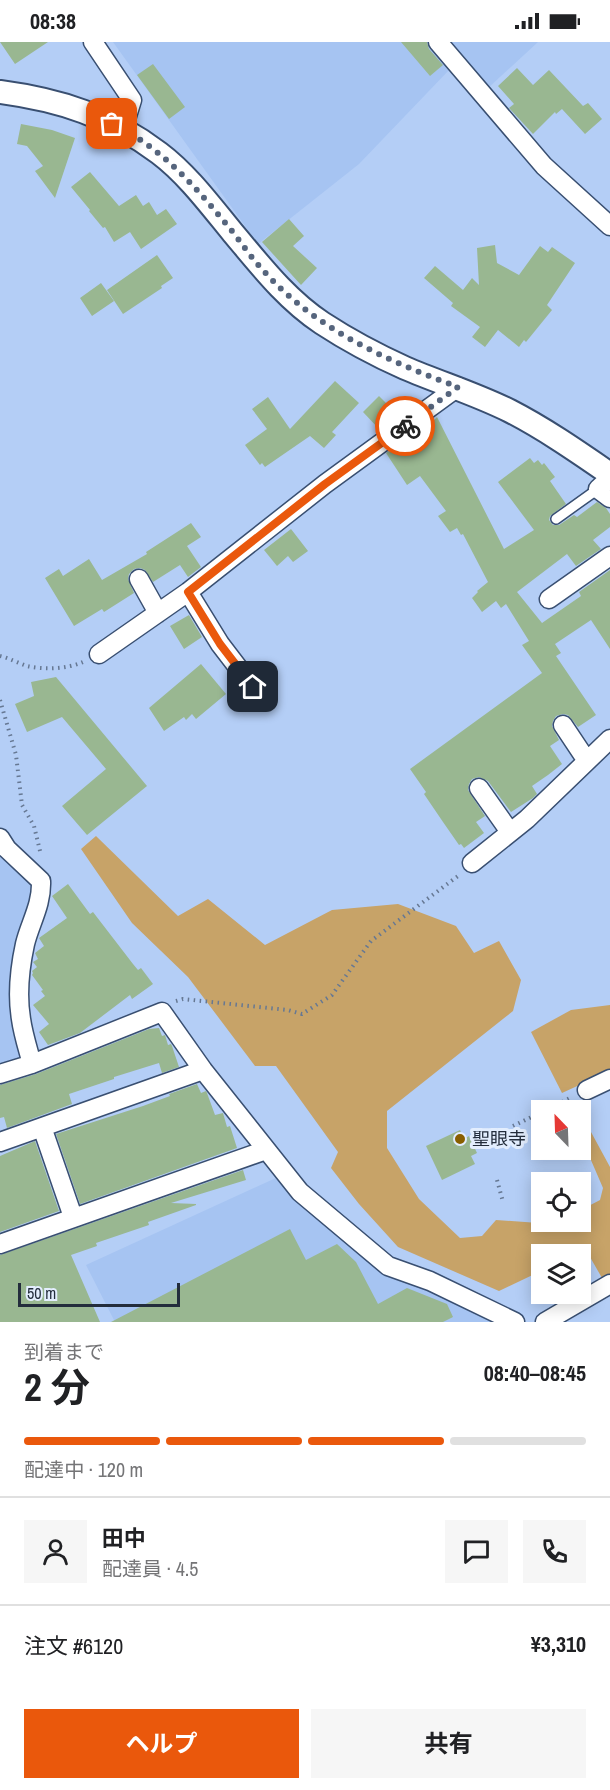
<!DOCTYPE html>
<html lang="ja">
<meta charset="utf-8">
<style>
:root{--surface:#fff;--page:#f6f6f6;--text:#202124;--muted:#757577;--line:#e0e0e0;--accent:#ea580c}
body{margin:0;font-family:"Archivo Narrow","Noto Sans JP",sans-serif;background:var(--page);color:var(--text);height:100vh;display:flex;flex-direction:column;font-size:22px;white-space:nowrap}
*{box-sizing:border-box;margin:0}
p{font-size:20px;color:var(--muted)}
.icon{flex:none;width:33px;height:33px;fill:none;stroke:currentColor;stroke-width:2;stroke-linecap:round;stroke-linejoin:round}
.map{position:relative;height:1280px;overflow:hidden}
.drawer{display:flex;flex-direction:column;background:var(--surface);flex:1}
.drawer>*{flex:none}
.needle{width:39px;rotate:337deg}
.controls{position:absolute;left:531px;top:1058px;display:grid;gap:12px}
.controls a{display:grid;place-items:center;width:60px;height:60px;border-radius:0px;background:var(--surface);box-shadow:0 3px 15px #0003;font-size:30px}
.scale{position:absolute;left:18px;bottom:15px;width:162px;box-sizing:border-box;padding-left:6px;border:3px solid #232d3c;border-top:0;font-size:16px;line-height:21px;white-space:nowrap;color:#232d3c;-webkit-text-stroke:4px #e3eefe;paint-order:stroke}
.pin{position:absolute;display:grid;place-items:center;width:51px;height:51px;color:#fff;margin:-26px;border-radius:12px;box-shadow:0 3px 9px #0006}
.courier{position:absolute;display:grid;place-items:center;width:60px;height:60px;margin:-30px;border:4px solid #ea580c;border-radius:50%;background:#fff;color:#222;box-shadow:0 2px 8px #0007}
.headline em{font-style:normal;font-weight:700}
.headline div{display:flex;flex-direction:column-reverse}
.headline{display:flex;align-items:center;justify-content:space-between;height:102px;padding:0 24px}
h1{font-size:39px;font-weight:700;line-height:45px}
.bar{display:grid;grid-template-columns:repeat(4,1fr);gap:9px 6px;align-content:center;height:72px;padding:0 24px}
.bar i{height:8px;border-radius:4px;background:var(--line)}
.bar .current{background:var(--accent)}
.bar p{grid-column:span 4}
.line{display:flex;align-items:center;gap:15px;padding:0 24px;border-top:2px solid var(--line)}
.line div{flex:1}
.round{display:grid;place-items:center;flex:none;width:63px;height:63px;border-radius:0px;background:var(--page)}
.primary-button{display:flex;gap:12px;margin-top:auto;padding:12px 24px}
.primary-button a{flex:1;height:69px;border-radius:0px;background:var(--accent);color:#fff;font-size:24px;font-weight:700;line-height:69px;text-align:center}
.primary-button a+a{background:var(--page);color:var(--text)}
.status{display:flex;justify-content:space-between;align-items:center;height:42px;padding:0 30px;background:var(--surface);direction:ltr}
.status svg{height:16px;fill:currentColor}
.map>svg:first-child{display:block}
.built{fill:#a6c4f2}
.green{fill:#c7a368}
.building{fill:#99b791}
.lines{fill:none;stroke-linecap:round;stroke-linejoin:round}
.service-casing{stroke:#394f71;stroke-width:12}
.minor-casing{stroke:#394f71;stroke-width:21}
.tertiary-casing{stroke:#394f71;stroke-width:26}
.path{stroke:#667893;stroke-width:4;stroke-dasharray:1.5 4.5;stroke-linecap:butt}
.service{stroke:#fff;stroke-width:9}
.minor{stroke:#fff;stroke-width:18}
.tertiary{stroke:#fff;stroke-width:22}
.done{stroke:#56657d;stroke-width:6;stroke-dasharray:0 10.8}
.route{stroke:#ea580c;stroke-width:8}
.poi-dot{fill:#895f00;stroke:#e3eefe;stroke-width:2}
.labels{text-anchor:middle;stroke-width:6;stroke-linejoin:round;paint-order:stroke}
.poi-label{font-size:18px;fill:#232d3c;stroke:#e3eefe;text-anchor:start}
</style>
<div class="status"><b>08:38</b><svg viewBox="0 0 49 12"><path d="M0 12V9h3v3zM5 12V6h3v6zM10 12V3h3v9zM15 12V0h3v12zM26 1h20v11H26zM47 4h2v5h-2z"/></svg></div>
<div class="map">
<svg width="610" height="1280" viewBox="0 0 610 1280">
<rect width="100%" height="100%" fill="#b4cef6"/>
<path class="built" d="M113,0H427L450,27L359,122L258,202Z
M446,0H538L487,47Z
M0,804L37,843L33,872L23,1015L0,1028Z
M278,1135L394,1236L429,1246L501,1280H115L86,1223Z"/>
<path class="green" d="M96,794L178,874L208,857L265,903L332,868L398,862L456,884L474,911L499,899L521,938L513,969L387,1069V1106L419,1157L460,1196L482,1194L496,1178L552,1182L557,1179H580L581,1168L600,1158L603,1146L581,1095L591,1090L610,1125V1250L586,1208L578,1212H542L541,1229L499,1249L398,1205L359,1162L331,1126L338,1110L276,1024H255L188,935L132,881L81,807Z
M610,963V1029L562,1051L531,990L571,968Z"/>
<path class="building" d="M0,0H48L15,22Z
M401,0H427L429,7L443,23L430,34Z
M153,22L185,65L169,77L137,33Z
M517,26L533,43L549,28L583,64L588,61L602,77L585,92L562,67L556,72L555,70L533,92L509,66L514,62L498,44Z
M21,82L52,88L75,96L55,156L35,129L43,124L27,104L17,102Z
M90,130L119,164L136,153L143,164L149,160L157,173L166,167L177,182L141,207L130,190L114,200L105,185L103,186L89,169L90,168L71,145Z
M289,177L304,194L293,204L317,226L301,243L262,200Z
M495,203L497,221L519,233L540,204L548,210L552,205L575,221L547,263L552,268L526,300L524,298L519,305L498,288L485,305L472,295L480,285L451,264L453,261L424,236L435,224L463,248L472,236L479,243L477,206Z
M157,213L173,236L161,244L162,246L123,272L107,248Z
M101,241L114,259L92,274L80,256Z
M335,339L359,361L332,390L336,393L324,406L310,394L265,425L262,421L260,423L245,403L267,387L252,367L268,355L290,387Z
M379,354L399,374L380,388L363,370Z
M437,375L504,507L534,488L498,440L530,416L534,421L538,418L542,423L544,421L555,435L550,439L566,462L550,474L549,478L553,483H559L574,473L577,475L597,460L606,466L610,472V485L593,498L601,507L576,524L567,512L517,550L542,581L581,554L579,550L610,528V607L591,578L555,602L561,611L556,614L596,673L578,685L568,673L563,672L556,674L553,679L552,684L559,698L550,704L562,722L548,733L532,744L537,752L533,756L511,770L488,739L479,735L472,737L469,742L468,748L485,774L476,780L484,791L464,806L461,802L459,803L443,780L424,752L426,750L410,727L542,631L522,603L529,599L506,562L501,566L496,559L482,570L472,556L478,550L477,549L488,540L463,492L461,493L457,486L450,490L438,474L446,469L420,434L407,443L386,411L416,390L419,394Z
M191,481L201,495L187,504L201,525L188,535L180,523L153,540L145,528L140,526L134,527L129,532L128,537L134,551L104,570L102,567L74,584L45,536L59,527L63,534L89,517L102,538L147,512L146,510Z
M291,487L308,509L293,520L288,514L277,524L264,508Z
M189,573L202,595L184,607L170,584Z
M201,622L226,652L196,677L192,672L186,678L184,675L164,689L149,666Z
M56,635L147,744L87,793L62,764L106,727L62,675L27,690L15,662L34,654L31,640Z
M239,645L244,652L254,657L242,668L229,653Z
M68,842L90,872L93,870L133,922L138,928L141,926L153,942L132,957L130,953L80,991L48,1003L39,990L49,982L33,963L45,954L41,949L43,948L32,933L33,931L32,929L37,925L33,920L38,917L35,911L44,904L39,896L67,876L52,854Z
M159,986L162,994L165,993L168,1003L171,1002L172,1004L179,1025L162,1031L159,1021L114,1035V1037L69,1052L72,1062L7,1086L4,1075L0,1076V1043L36,1032L149,987Z
M197,1042L201,1051L206,1049L207,1051L215,1073L223,1071L227,1085L230,1084L237,1106L80,1162L56,1092L143,1064L170,1054L169,1052Z
M460,1088L464,1097L469,1094L477,1111L471,1114L475,1122L442,1138L426,1104Z
M35,1099L59,1169L0,1190V1114Z
M243,1128L246,1138L171,1161L196,1162V1163L148,1180L149,1183L96,1201L97,1204L71,1213L100,1280H0V1213Z
M290,1187L306,1218L337,1202L356,1220L378,1262L407,1246L447,1262L453,1275L443,1280H111Z"/>
<g class="lines">
<g class="service-casing">
<path id="service" d="M556,477L598,447"/>
</g>
<g class="minor-casing">
<path id="minor" d="M93,0L132,58L123,87
M438,0L544,124L610,184
M610,436L598,447L610,456
M139,537L158,571
M188,550L220,602L253,645
M549,557L610,514
M99,612L188,550L325,442L458,345
M563,683L587,719
M479,746L510,790
M0,796L7,807L41,839C42,863 30,881 25,902C20,925 17,953 21,977C23,992 28,1007 32,1022
M472,821L527,777L610,697
M0,1032L32,1022L162,970L203,1028L300,1150L388,1224L430,1239L515,1280
M587,1048L610,1037
M42,1085L73,1175
M0,1100L203,1028
M0,1202L266,1108
M545,1280L610,1242"/>
</g>
<g class="tertiary-casing">
<path id="tertiary" d="M0,50C60,58 110,74 159,111C187,132 210,163 233,191C260,223 286,257 322,281C348,298 376,313 405,326C440,341 476,352 510,369C545,387 578,410 610,432"/>
</g>
<path class="path" d="M0,614C9,616 18,621 27,624C44,628 67,627 83,620
M0,658L16,713L22,763L34,784L41,813
M176,959L183,957L288,968L302,972L332,953L371,899L458,834
M546,1068L572,1055
M513,1084L542,1070
M497,1138L503,1160"/>
<use href="#service" class="service"/>
<use href="#minor" class="minor"/>
<use href="#tertiary" class="tertiary"/>
</g>
<g class="lines">
<path class="done" d="M112,82C164,106 200,150 236,194C244,205 252,216 261,226C315,287 383,317 458,345L405,384"/>
<path class="route" d="M253,645L220,602L188,550L325,442L405,384"/>
</g>
<circle class="poi-dot" cx="460" cy="1097" r="6"/>
<g class="labels">
<g class="poi-label">
<text x="472" y="1103">聖眼寺</text>
</g>
</g>
</svg>
<div class="controls">
<a><svg class="needle" viewBox="-14 -14 28 28"><path d="M0-13l5 13h-10z" fill="#e53935"/><path d="M0 13l5-13h-10z" fill="#757577"/></svg></a>
<a><svg class="icon" aria-label="locate" viewBox="0 0 24 24"><circle cx="12" cy="12" r="6"/><path d="M12 2v4M12 18v4M2 12h4M18 12h4"/></svg></a>
<a><svg class="icon" aria-label="layers" viewBox="0 0 24 24"><path d="M12 4l9 5-9 5-9-5zM3 14l9 5 9-5"/></svg></a>
</div>
<div class="scale">50 m</div>
<div class="pin" style="left:112px;top:82px;background:#ea580c"><svg class="icon" aria-label="bag" viewBox="0 0 24 24"><path d="M5 8h14l-1 12H6zM9 8a3 3 0 0 1 6 0"/></svg></div>
<div class="pin" style="left:253px;top:645px;background:#1f2937"><svg class="icon" aria-label="home" viewBox="0 0 24 24"><path d="M3 11l9-7 9 7M6 9v11h12V9"/></svg></div>
<div class="courier" style="left:405px;top:384px"><svg class="icon" aria-label="bike" viewBox="0 0 24 24"><circle cx="6" cy="16" r="4"/><circle cx="18" cy="16" r="4"/><path d="M6 16l4-8h5l3 8M10 8l3 8H6M13 5h3"/></svg></div>
</div>
<section class="drawer">
<div class="headline"><div><h1>2 分</h1><p>到着まで</p></div><em>08:40–08:45</em></div>
<div class="bar"><i class="current"></i><i class="current"></i><i class="current"></i><i></i><p>配達中 · 120 m</p></div>
<div class="line" style="height:108px"><a class="round"><svg class="icon" aria-label="person" viewBox="0 0 24 24"><circle cx="12" cy="8" r="4"/><path d="M4 21q1-7 8-7t8 7"/></svg></a><div><b>田中</b><p>配達員 · 4.5</p></div><a class="round"><svg class="icon" aria-label="chat" viewBox="0 0 24 24"><path d="M4 5h16v11H9l-5 4z"/></svg></a><a class="round"><svg class="icon" aria-label="phone" viewBox="0 0 24 24"><path d="M5 4h4l2 5-3 2q2 4 5 5l2-3 5 2v4C11 20 4 13 5 4z"/></svg></a></div>
<div class="line" style="height:78px"><div>注文 #6120</div><b>¥3,310</b></div>
<div class="primary-button"><a>ヘルプ</a><a>共有</a></div>
</section>
